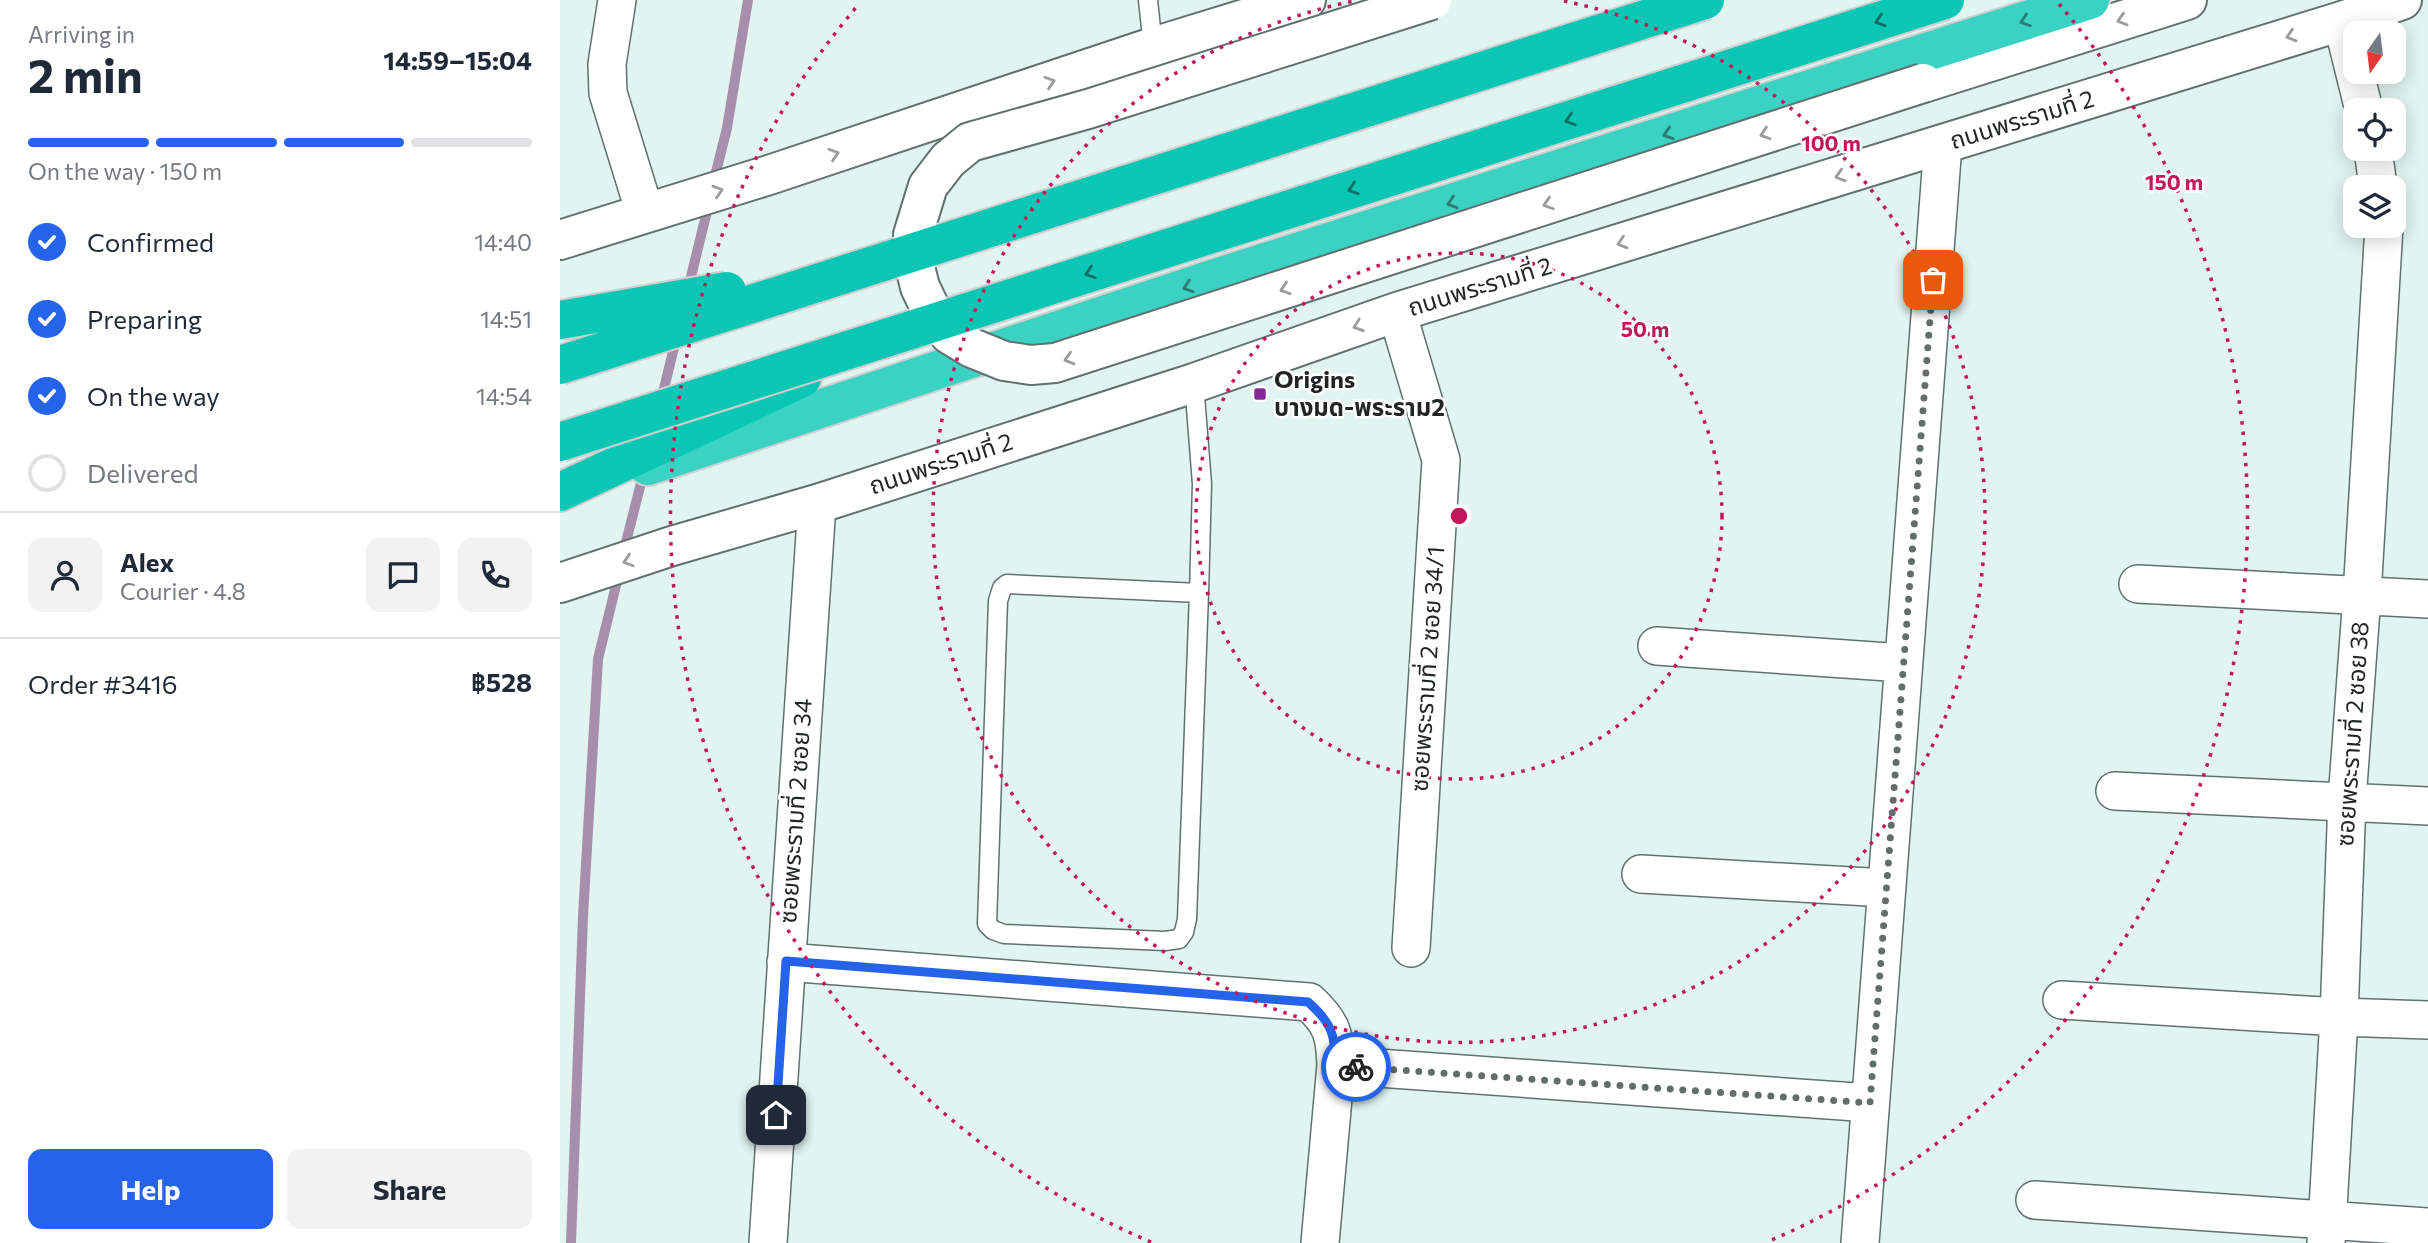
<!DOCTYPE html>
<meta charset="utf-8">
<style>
:root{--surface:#fff;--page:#f2f2f3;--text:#1f2937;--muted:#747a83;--line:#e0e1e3;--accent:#2563eb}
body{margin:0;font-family:Commissioner,"Noto Sans Thai",sans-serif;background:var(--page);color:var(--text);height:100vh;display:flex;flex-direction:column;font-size:26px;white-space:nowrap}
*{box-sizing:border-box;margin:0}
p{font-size:23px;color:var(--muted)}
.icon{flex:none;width:38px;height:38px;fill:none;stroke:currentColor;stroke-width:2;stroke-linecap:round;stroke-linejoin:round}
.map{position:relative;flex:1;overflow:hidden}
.sheet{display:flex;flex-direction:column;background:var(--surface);width:560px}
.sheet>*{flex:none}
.needle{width:46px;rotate:194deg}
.buttons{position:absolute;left:1783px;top:21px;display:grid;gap:14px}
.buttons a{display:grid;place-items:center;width:63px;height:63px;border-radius:14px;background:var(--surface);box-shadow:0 4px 18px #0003;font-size:35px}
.pin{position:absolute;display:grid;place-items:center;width:60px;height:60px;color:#fff;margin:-30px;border-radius:14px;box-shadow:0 4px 10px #0006}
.courier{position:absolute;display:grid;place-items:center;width:70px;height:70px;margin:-35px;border:5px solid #2563eb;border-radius:50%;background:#fff;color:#222;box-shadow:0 2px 9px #0007}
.head em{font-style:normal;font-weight:700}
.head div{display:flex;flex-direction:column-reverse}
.head{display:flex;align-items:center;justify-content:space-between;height:119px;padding:0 28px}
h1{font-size:46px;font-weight:700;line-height:52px}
.bar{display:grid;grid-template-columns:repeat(4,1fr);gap:10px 7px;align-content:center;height:84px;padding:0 28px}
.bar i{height:9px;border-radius:5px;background:var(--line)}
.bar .current{background:var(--accent)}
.bar p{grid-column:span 4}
.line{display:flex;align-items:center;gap:18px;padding:0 28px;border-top:2px solid var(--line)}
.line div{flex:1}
.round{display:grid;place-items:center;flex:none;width:74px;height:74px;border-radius:14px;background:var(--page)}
ol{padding:0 28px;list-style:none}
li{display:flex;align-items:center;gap:21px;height:77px}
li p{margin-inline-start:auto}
li .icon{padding:7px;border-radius:50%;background:var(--accent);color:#fff;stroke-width:4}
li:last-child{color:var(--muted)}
li i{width:38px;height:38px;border:4px solid var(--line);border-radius:50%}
.action{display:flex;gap:14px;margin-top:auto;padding:14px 28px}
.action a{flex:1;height:80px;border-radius:14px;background:var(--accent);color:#fff;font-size:28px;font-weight:700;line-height:80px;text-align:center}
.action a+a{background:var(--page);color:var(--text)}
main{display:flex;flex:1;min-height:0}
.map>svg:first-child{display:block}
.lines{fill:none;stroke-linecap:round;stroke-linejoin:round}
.stream{stroke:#a78ead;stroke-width:10}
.service-casing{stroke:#60716e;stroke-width:21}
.minor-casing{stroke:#60716e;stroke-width:40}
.secondary-casing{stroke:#60716e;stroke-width:42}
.trunk-casing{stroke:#cecfcf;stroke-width:42}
.motorway-casing{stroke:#cecfcf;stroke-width:42}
.service{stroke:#fff;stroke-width:18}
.minor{stroke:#fff;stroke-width:37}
.secondary{stroke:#fff;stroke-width:38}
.trunk{stroke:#3ad2c3;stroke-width:38}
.motorway{stroke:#09c7b4;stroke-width:38}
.secondary-bridge-casing{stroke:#60716e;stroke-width:42;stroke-linecap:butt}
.motorway-bridge-casing{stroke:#cecfcf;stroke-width:42;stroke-linecap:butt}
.secondary-bridge{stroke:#fff;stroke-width:38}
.motorway-bridge{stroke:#09c7b4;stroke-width:38}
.oneway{stroke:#9a9d9d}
.oneway2{stroke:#156e65}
.oneway3{stroke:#2c7c74}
.done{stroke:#636e6c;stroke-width:7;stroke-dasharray:0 12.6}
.route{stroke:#2563eb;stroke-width:9}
.ring{fill:none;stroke:#c2185b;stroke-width:3.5;stroke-dasharray:3.5 7}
.poi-dot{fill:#842b98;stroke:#fff;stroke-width:2.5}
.labels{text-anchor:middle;stroke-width:5;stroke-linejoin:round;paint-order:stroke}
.street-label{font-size:24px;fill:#1f2625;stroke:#fff}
.poi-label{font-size:24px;font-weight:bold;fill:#1f2625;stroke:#fff;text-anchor:start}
.centre{fill:#c2185b;stroke:#fff;stroke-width:3.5}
.ring-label{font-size:21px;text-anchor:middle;font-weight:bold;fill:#c2185b;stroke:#fff;stroke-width:5;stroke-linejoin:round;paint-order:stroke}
</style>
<main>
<section class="sheet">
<div class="head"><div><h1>2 min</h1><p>Arriving in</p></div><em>14:59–15:04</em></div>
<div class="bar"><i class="current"></i><i class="current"></i><i class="current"></i><i></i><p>On the way · 150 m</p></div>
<ol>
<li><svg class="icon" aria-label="check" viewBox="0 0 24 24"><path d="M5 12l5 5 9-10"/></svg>Confirmed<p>14:40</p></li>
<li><svg class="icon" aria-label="check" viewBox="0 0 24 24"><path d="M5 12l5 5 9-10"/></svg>Preparing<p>14:51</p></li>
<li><svg class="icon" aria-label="check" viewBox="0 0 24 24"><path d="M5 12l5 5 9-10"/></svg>On the way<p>14:54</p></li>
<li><i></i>Delivered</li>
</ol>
<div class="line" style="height:126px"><a class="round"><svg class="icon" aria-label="person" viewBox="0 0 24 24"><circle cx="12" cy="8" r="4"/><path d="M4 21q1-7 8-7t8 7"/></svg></a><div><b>Alex</b><p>Courier · 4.8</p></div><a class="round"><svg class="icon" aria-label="chat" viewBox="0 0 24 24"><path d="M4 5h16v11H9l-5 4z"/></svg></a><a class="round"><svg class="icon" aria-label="phone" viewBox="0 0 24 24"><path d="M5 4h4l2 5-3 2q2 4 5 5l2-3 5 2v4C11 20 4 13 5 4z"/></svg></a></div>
<div class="line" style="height:91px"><div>Order #3416</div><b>฿528</b></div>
<div class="action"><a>Help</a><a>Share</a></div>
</section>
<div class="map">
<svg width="1868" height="1243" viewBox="0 0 1868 1243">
<rect width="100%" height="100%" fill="#e1f4f0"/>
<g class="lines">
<path class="stream" d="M153,184L167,128L188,0
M128,289L149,203
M101,401L117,335
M63,554L84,471
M11,1243L23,916L38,659L59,573"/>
<g class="service-casing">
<path id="service" d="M588,0L593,47
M634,383L642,484L639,593
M447,584L639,593L627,919L624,932L619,939L605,941L444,934L433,930L427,924L438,601L442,588Z"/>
</g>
<g class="minor-casing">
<path id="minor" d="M57,0L47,64L48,93L85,213
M1782,21L1804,110
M1813,149L1818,187
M837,312L881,460L851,948
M1578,584L1868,599
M1097,646L1343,663
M1555,791L1868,806
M1081,874L1326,888
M226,962L749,1002C772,1023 775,1035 776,1065L760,1243
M1502,1000L1779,1017L1868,1020
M776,1065L1310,1103
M1475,1200L1868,1227
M208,1243L257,504
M1300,1243L1383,144
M1766,1243L1779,1017L1787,800L1802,595L1824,226"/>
</g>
<g class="secondary-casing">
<path id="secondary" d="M1363,83L1627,0
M0,240L209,175L593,47L746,0
M0,583L112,546L257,504L634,383L837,312L1782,21L1842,0"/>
</g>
<g class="trunk-casing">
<path id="trunk" d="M88,466L649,280L1530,0"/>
</g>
<g class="motorway-casing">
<path id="motorway" d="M0,492L242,378"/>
</g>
<use href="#service" class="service"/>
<use href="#minor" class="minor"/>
<use href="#secondary" class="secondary"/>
<use href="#trunk" class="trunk"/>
<use href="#motorway" class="motorway"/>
<g class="secondary-bridge-casing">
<path id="secondary-bridge" d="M872,0L528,109L410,142L388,160L368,186L353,235V259L360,287L371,310L389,334L412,348L444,361L471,365L495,363L1363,83"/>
</g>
<g class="motorway-bridge-casing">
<path id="motorway-bridge" d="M0,320L167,291
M0,365L1145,0
M0,442L1385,0"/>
</g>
<use href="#secondary-bridge" class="secondary-bridge"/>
<use href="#motorway-bridge" class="motorway-bridge"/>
</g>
<defs><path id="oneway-chevron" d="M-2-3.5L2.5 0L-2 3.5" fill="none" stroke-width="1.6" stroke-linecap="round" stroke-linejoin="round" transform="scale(1.75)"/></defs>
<g class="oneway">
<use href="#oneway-chevron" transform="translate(1562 20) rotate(163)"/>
<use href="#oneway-chevron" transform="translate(1731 36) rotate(163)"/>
<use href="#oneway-chevron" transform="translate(490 82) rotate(-18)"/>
<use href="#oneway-chevron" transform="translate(1205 134) rotate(162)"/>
<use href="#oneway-chevron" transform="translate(274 154) rotate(-18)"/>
<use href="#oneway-chevron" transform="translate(1280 176) rotate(163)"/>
<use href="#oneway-chevron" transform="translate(158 191) rotate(-17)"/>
<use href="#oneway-chevron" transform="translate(988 204) rotate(162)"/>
<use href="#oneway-chevron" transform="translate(1062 243) rotate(163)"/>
<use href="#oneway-chevron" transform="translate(725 289) rotate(162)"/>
<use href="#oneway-chevron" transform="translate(798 326) rotate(161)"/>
<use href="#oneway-chevron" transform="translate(509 359) rotate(163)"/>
<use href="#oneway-chevron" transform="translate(68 561) rotate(162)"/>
</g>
<g class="oneway2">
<use href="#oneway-chevron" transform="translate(1320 21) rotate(162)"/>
<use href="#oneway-chevron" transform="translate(1010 120) rotate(162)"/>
<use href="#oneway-chevron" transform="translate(793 189) rotate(162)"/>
<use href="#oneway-chevron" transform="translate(530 273) rotate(162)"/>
</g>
<g class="oneway3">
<use href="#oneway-chevron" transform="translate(1465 21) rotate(162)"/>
<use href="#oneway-chevron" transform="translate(1108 134) rotate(162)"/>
<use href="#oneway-chevron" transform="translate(892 203) rotate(162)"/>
<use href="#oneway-chevron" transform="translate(628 287) rotate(162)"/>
</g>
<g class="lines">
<path class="done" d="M796,1067L1310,1103L1373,280"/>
<path class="route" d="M216,1115L226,961L748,1002C772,1023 775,1035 776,1065L796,1067"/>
</g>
<g class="ring">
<circle cx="899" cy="516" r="263"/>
<path d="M1004 1A526 526 0 1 1 794 1"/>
<path d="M591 1242A789 789 0 0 1 299 4M1499 4A789 789 0 0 1 1207 1242"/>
</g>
<rect class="poi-dot" x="693" y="387" width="14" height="14" rx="3.5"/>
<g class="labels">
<g class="street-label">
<text transform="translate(1462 120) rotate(-17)" y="8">ถนนพระรามที่ 2</text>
<text transform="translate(920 287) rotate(-17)" y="8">ถนนพระรามที่ 2</text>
<text transform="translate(381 464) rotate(-18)" y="8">ถนนพระรามที่ 2</text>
<text transform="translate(868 669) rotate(-86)" y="8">ซอยพระรามที่ 2 ซอย 34/1</text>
<text transform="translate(1793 734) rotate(-86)" y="8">ซอยพระรามที่ 2 ซอย 38</text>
<text transform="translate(236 811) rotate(-86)" y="8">ซอยพระรามที่ 2 ซอย 34</text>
</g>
<g class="poi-label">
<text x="714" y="388">Origins<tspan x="714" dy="28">บางมด-พระราม2</tspan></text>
</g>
</g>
<circle cx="899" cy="516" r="10" class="centre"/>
<g class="ring-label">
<text x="1271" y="151">100 m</text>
<text x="1614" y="190">150 m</text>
<text x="1085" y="337">50 m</text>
</g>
</svg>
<div class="buttons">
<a><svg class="needle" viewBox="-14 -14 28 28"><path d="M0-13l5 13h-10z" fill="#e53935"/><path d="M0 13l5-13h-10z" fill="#747a83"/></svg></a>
<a><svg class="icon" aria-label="locate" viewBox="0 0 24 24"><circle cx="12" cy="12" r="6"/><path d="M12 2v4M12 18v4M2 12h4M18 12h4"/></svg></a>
<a><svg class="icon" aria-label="layers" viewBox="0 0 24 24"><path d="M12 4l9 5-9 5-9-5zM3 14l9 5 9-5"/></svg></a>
</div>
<div class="pin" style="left:1373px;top:280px;background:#ea580c"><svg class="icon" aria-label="bag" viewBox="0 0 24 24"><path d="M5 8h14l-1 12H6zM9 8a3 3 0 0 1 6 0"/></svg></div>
<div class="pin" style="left:216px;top:1115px;background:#1f2937"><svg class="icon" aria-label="home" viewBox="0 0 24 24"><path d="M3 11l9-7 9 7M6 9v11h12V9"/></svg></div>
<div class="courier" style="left:796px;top:1067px"><svg class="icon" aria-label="bike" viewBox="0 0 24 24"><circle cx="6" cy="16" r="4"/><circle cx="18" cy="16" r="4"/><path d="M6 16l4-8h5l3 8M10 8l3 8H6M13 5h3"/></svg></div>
</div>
</main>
